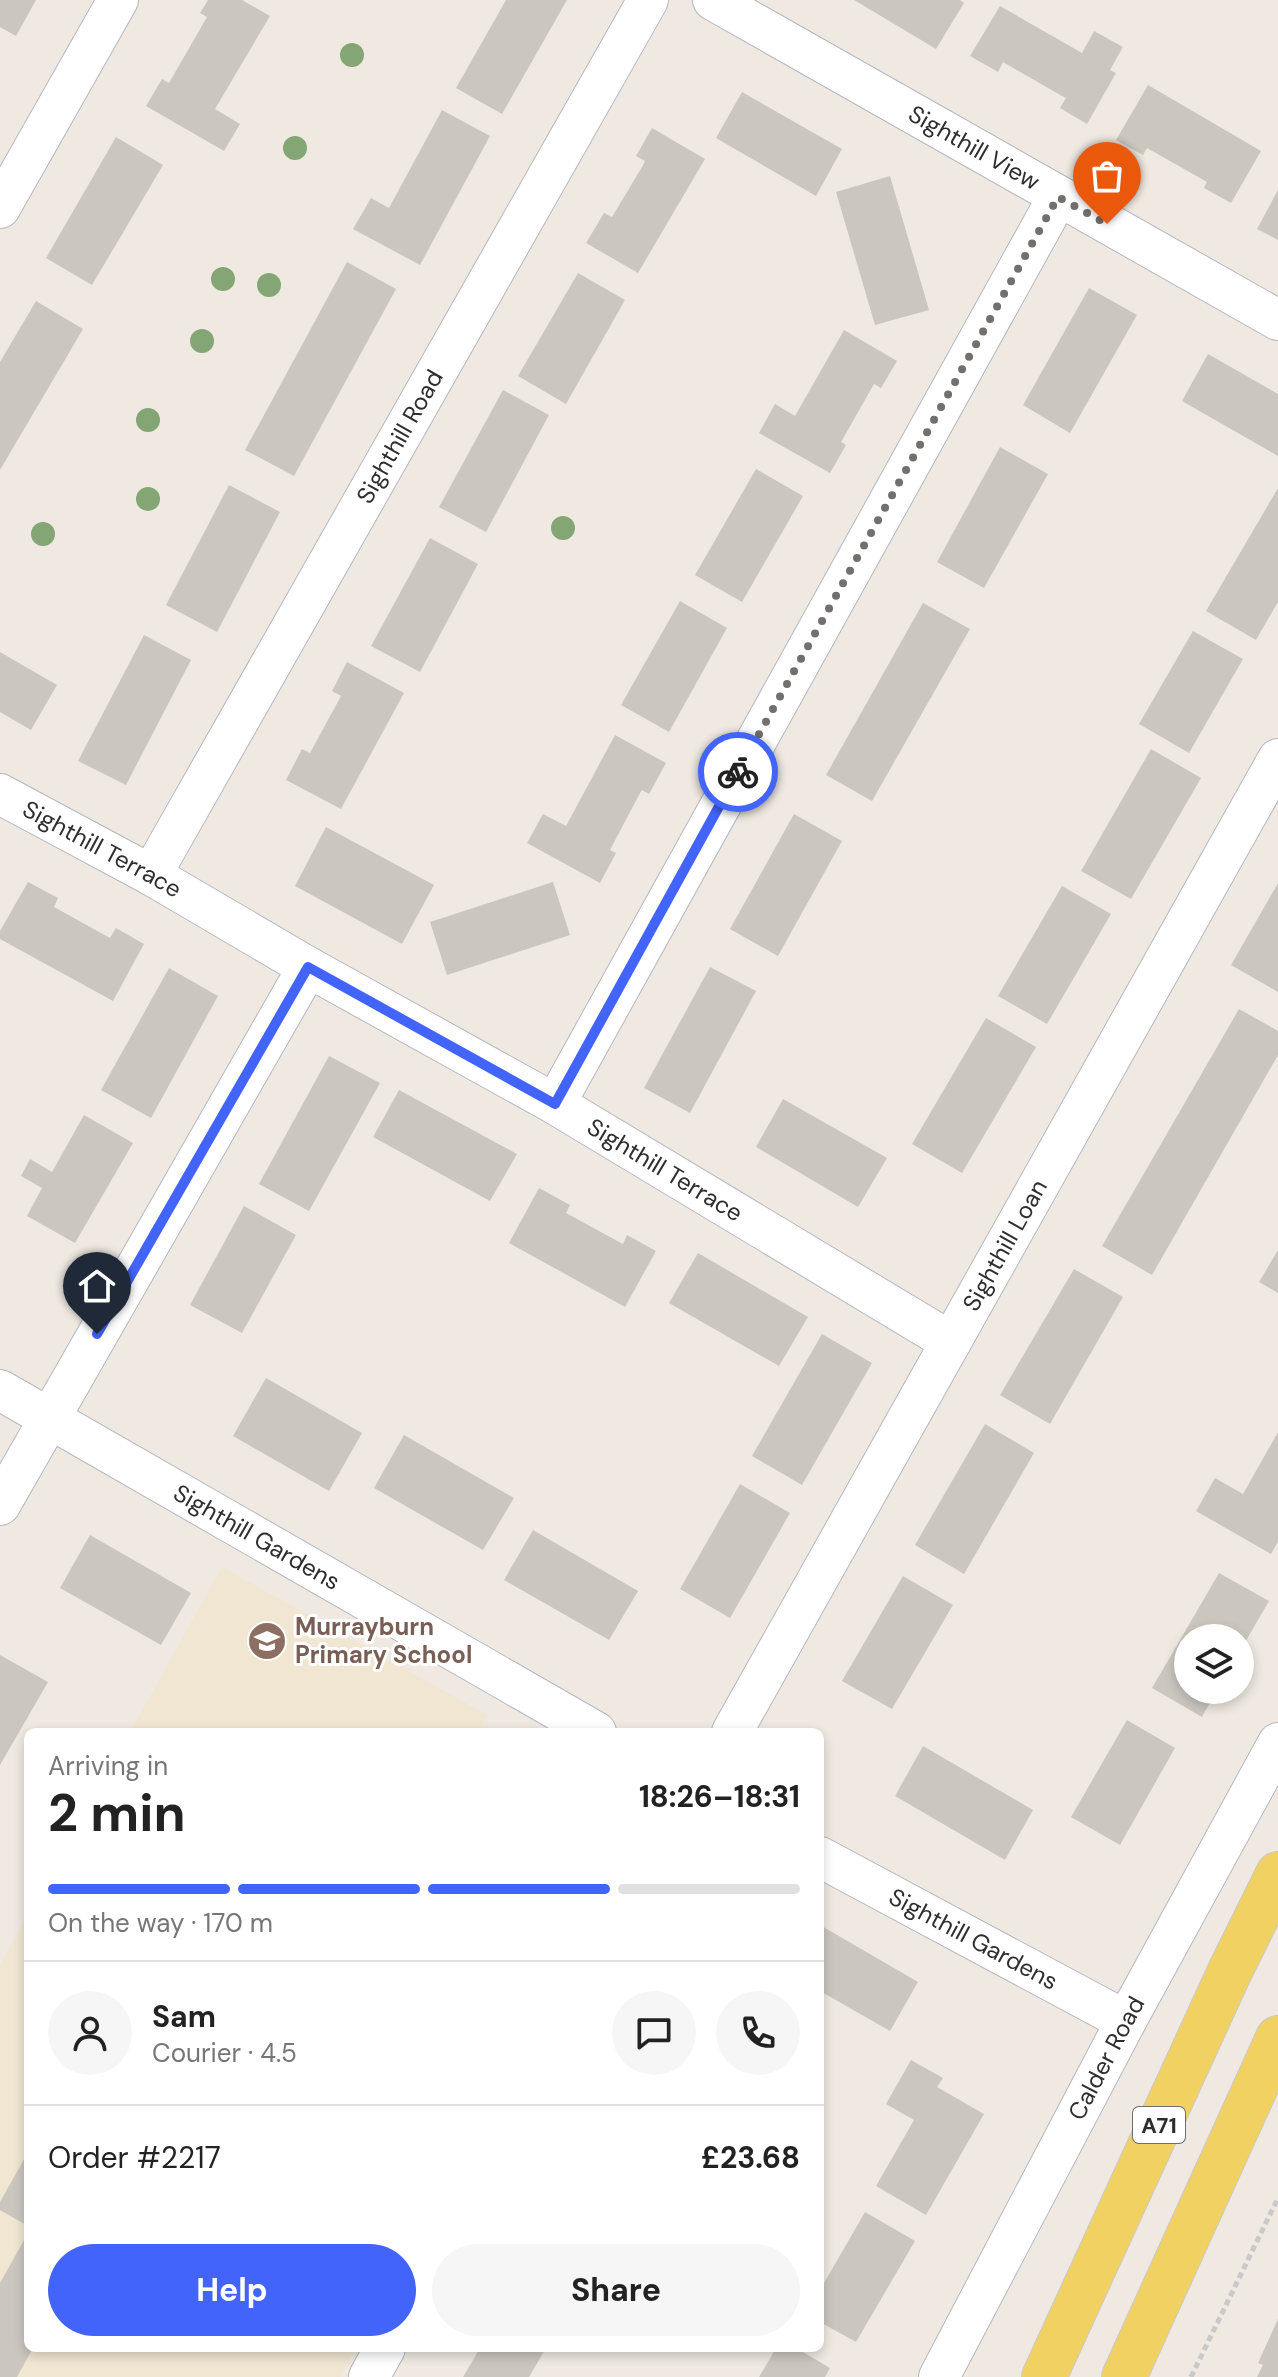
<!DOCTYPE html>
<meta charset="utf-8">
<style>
:root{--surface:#fff;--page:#f6f6f6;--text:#222;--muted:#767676;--line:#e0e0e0;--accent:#4264fb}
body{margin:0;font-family:"DM Sans",sans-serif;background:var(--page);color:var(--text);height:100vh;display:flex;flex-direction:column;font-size:30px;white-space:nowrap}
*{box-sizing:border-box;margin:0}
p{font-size:26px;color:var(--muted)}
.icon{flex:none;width:44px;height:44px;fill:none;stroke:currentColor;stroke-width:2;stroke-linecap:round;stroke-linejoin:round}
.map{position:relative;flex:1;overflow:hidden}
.details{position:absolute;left:24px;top:1728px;width:800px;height:624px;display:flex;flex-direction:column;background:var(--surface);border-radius:12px;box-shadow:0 4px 12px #0003}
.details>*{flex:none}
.fabs{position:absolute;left:1174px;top:1624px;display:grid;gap:16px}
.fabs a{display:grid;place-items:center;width:80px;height:80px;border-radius:50%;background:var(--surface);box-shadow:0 4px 12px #0003;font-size:40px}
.pin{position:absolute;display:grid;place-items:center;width:68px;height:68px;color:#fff;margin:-82px -34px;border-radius:50% 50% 50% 0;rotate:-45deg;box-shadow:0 0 8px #0007}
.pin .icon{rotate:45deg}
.courier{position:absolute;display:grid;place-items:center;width:80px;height:80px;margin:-40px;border:6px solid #4264fb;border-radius:50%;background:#fff;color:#222;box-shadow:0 2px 10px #0007}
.overview em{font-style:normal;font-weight:700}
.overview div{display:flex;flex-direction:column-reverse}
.overview{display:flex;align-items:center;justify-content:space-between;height:136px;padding:0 24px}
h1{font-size:52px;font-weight:700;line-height:60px}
.bar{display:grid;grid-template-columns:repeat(4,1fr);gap:12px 8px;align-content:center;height:96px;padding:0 24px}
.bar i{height:10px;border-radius:6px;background:var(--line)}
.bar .selected{background:var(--accent)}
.bar p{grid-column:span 4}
.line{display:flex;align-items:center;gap:20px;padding:0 24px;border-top:2px solid var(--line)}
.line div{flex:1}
.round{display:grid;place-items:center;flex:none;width:84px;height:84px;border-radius:42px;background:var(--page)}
.primary-button{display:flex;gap:16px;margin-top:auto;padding:16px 24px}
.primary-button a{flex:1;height:92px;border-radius:48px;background:var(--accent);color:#fff;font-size:32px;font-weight:700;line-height:92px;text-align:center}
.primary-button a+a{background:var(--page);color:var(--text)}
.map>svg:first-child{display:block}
.education{fill:#f0e6d1}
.building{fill:#cbc7bf}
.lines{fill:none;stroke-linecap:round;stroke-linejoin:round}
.street-casing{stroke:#b4b7c1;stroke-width:42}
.primary-casing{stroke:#c9c9c9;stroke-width:46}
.path{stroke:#c9c9c9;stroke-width:5;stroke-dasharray:6 4;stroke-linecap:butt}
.street{stroke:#fff;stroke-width:40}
.primary{stroke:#f2d163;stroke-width:44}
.tree{fill:#84a574}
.done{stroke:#726f6d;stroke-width:8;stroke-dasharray:0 14.4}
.route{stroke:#4264fb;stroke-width:10}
.labels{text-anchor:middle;stroke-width:6;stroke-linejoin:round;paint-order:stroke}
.shield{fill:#fff;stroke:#6d6d6d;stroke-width:2}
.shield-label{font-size:22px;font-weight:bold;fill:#2e2e2e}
.street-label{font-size:24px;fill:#2e2e2e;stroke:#fff}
.education-label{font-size:24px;font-weight:bold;fill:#785e54;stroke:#fff;text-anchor:start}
</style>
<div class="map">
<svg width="1278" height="2377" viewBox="0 0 1278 2377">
<rect width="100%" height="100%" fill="#efe9e1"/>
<path class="education" d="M222,1567L487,1715L478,1732H130Z
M28,1915V2348H356L340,2377H0V1965Z"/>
<path class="building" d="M0,0H36L16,36L0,27Z
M208,0H242L270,16L215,109L240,124L224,151L146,106L162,79L169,83L207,17L200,13Z
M506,0H567L502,114L456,88Z
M854,0H960L964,3L936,49Z
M1000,6L1082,53L1094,31L1123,47L1110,70L1116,73L1087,124L1060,108L1066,98L1062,96L1003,62L998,72L970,56Z
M1148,85L1261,151L1231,203L1204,188L1207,182L1147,148L1143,155L1116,140Z
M742,92L842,149L816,196L716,138Z
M442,110L490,136L420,265L353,229L371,198L389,208Z
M652,128L705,159L638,273L586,243L604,213L612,217L642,167L645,161L636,156Z
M116,137L163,165L92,285L46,258Z
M890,176L929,310L875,325L836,192Z
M1278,190V240L1257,229Z
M347,262L396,289L294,476L245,450Z
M578,273L625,300L566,404L518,376Z
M1089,288L1137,315L1070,433L1023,405Z
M36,301L83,329L0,470V362Z
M844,330L897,361L881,388L874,384L841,442L846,445L830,473L759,433L775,404L795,416Z
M1208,354L1278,394V456L1182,401Z
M503,390L549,415L486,532L439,507Z
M1000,447L1048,474L984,588L937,562Z
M756,469L803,496L742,602L695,575Z
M229,485L280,512L217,632L166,605Z
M1278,488V602L1256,640L1206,611Z
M430,538L478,564L420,672L371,646Z
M680,601L727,628L669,732L621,705Z
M923,603L970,629L872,801L826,775Z
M1193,631L1243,659L1189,753L1139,724Z
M144,635L191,660L126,785L78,761Z
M0,652L57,685L31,730L0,712Z
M347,662L404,693L341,809L286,780L302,749L310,753L341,696L332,691Z
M615,735L666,763L649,794L642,790L640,793L610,850L616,853L600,883L527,843L543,814L566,826Z
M1151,749L1201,778L1131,899L1081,871Z
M794,814L842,841L778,956L730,929Z
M326,827L434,885L402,944L295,886Z
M28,882L58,898L54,907L110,938L116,928L144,944L113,1001L0,939V931Z
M553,882L570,935L447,975L430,922Z
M1278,883V992L1231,965Z
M1062,886L1111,914L1047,1024L998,996Z
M710,967L756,991L690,1113L644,1088Z
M169,968L218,996L151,1118L101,1090Z
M1239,1009L1278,1031V1055L1152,1275L1102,1246Z
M986,1018L1036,1047L962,1173L912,1144Z
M329,1056L380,1083L309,1211L259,1184Z
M399,1090L517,1154L490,1201L373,1137Z
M783,1099L887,1158L858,1207L756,1147Z
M84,1115L133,1143L75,1243L27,1216L42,1188L21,1176L30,1159L52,1172Z
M539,1188L570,1205L566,1213L623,1244L627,1235L656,1251L625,1307L509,1243Z
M244,1206L296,1235L242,1333L190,1305Z
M1278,1250V1293L1259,1282Z
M698,1253L808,1317L779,1366L669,1303Z
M1074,1269L1123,1297L1050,1424L1000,1395Z
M822,1334L872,1363L802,1485L752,1456Z
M266,1378L362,1433L329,1491L233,1436Z
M985,1424L1034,1453L964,1574L915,1545Z
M1278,1432V1542L1271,1554L1196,1511L1215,1478L1243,1494Z
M404,1435L514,1498L483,1550L374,1488Z
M740,1484L790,1513L730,1618L680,1589Z
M533,1530L638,1591L609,1640L504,1580Z
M90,1535L191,1593L161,1645L60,1588Z
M1219,1573L1269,1601L1240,1651V1638H1188V1690H1217L1202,1717L1152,1688Z
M903,1576L953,1605L892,1709L842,1681Z
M0,1655L48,1682L0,1765Z
M1127,1720L1175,1748L1120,1845L1071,1817Z
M923,1746L1033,1810L1005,1860L895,1796Z
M820,1925L918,1982L890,2031L820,1991Z
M911,2060L943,2078L937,2087L984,2114L926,2215L876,2186L914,2120L886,2104Z
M28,2152V2226L0,2210V2202Z
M865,2212L915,2241L856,2342L820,2322V2290Z
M28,2233V2348H33L17,2377H0V2283Z
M1278,2319V2377H1257L1263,2365L1258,2363Z
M480,2348H546L529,2377H463Z
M776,2348H796L830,2368L825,2377H759Z"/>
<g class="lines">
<g class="street-casing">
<g id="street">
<path id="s1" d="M713,0L1278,320"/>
<path d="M0,208L118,0"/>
<path id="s2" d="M0,794L151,875L308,967L555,1104L951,1342"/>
<path id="s3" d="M151,875L648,0"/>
<path d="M555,1104L1058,197"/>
<path id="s4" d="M0,1390L596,1732"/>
<path d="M0,1505L308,967"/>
<path id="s5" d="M732,1732L1278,759"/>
<path id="s6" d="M820,1857L1126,2021"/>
<path d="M369,2377L385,2348"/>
<path id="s7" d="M939,2377L1126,2021L1278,1743"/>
</g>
</g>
<g class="primary-casing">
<path id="primary" d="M1044,2377L1230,1971L1278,1874
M1124,2377L1278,2038"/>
</g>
<path class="path" d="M1191,2377L1278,2198"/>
<use href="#street" class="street"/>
<use href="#primary" class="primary"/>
</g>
<g class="tree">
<circle cx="352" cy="55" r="12"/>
<circle cx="295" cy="148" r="12"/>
<circle cx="223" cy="279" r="12"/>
<circle cx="269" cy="285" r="12"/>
<circle cx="202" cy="341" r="12"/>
<circle cx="148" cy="420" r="12"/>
<circle cx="148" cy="499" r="12"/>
<circle cx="563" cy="528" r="12"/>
<circle cx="43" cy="534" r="12"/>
</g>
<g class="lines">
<path class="done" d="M738,772L1058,197L1107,224"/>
<path class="route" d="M97,1334L308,967L555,1104L738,772"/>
</g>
<defs>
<g id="school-disc" transform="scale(2)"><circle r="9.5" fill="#8d6e63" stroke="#fff"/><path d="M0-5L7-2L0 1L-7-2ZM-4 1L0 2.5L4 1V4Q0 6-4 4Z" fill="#fff"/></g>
</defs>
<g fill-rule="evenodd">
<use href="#school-disc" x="267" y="1641"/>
</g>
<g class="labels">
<rect class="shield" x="1133" y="2107" width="52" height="36" rx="6"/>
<g class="shield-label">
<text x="1159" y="2133">A71</text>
</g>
<g class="street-label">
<text dy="8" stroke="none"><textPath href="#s1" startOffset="300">Sighthill View</textPath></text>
<text dy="8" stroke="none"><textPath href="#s3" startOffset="504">Sighthill Road</textPath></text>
<text dy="8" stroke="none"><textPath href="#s2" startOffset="116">Sighthill Terrace</textPath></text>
<text dy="8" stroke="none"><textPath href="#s2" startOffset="764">Sighthill Terrace</textPath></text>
<text dy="8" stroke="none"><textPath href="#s5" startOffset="558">Sighthill Loan</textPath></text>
<text dy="8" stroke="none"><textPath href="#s4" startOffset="296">Sighthill Gardens</textPath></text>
<text dy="8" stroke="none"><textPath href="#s6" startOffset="174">Sighthill Gardens</textPath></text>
<text dy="8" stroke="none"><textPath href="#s7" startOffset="360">Calder Road</textPath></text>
</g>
<g class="education-label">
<text x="295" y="1635">Murrayburn<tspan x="295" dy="28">Primary School</tspan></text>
</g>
</g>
</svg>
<div class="fabs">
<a><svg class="icon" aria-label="layers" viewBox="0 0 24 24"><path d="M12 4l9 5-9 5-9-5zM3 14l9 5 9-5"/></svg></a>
</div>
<div class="pin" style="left:1107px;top:224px;background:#ea580c"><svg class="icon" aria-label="bag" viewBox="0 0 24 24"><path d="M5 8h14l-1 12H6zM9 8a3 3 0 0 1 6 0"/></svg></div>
<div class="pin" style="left:97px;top:1334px;background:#1f2937"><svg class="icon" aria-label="home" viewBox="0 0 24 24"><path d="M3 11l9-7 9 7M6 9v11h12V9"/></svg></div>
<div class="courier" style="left:738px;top:772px"><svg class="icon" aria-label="bike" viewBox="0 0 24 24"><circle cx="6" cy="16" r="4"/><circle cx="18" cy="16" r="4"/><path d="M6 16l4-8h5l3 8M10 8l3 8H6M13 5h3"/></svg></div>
<section class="details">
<div class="overview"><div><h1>2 min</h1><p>Arriving in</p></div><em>18:26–18:31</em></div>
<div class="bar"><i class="selected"></i><i class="selected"></i><i class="selected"></i><i></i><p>On the way · 170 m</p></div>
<div class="line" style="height:144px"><a class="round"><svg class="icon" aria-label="person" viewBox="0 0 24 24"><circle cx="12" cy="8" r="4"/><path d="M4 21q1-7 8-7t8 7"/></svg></a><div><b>Sam</b><p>Courier · 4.5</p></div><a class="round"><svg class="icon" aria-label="chat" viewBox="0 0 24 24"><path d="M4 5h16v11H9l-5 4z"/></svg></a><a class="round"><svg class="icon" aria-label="phone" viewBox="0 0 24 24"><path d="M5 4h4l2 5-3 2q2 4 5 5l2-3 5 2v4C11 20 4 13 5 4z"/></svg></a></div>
<div class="line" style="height:104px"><div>Order #2217</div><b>£23.68</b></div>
<div class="primary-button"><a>Help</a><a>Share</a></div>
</section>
</div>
